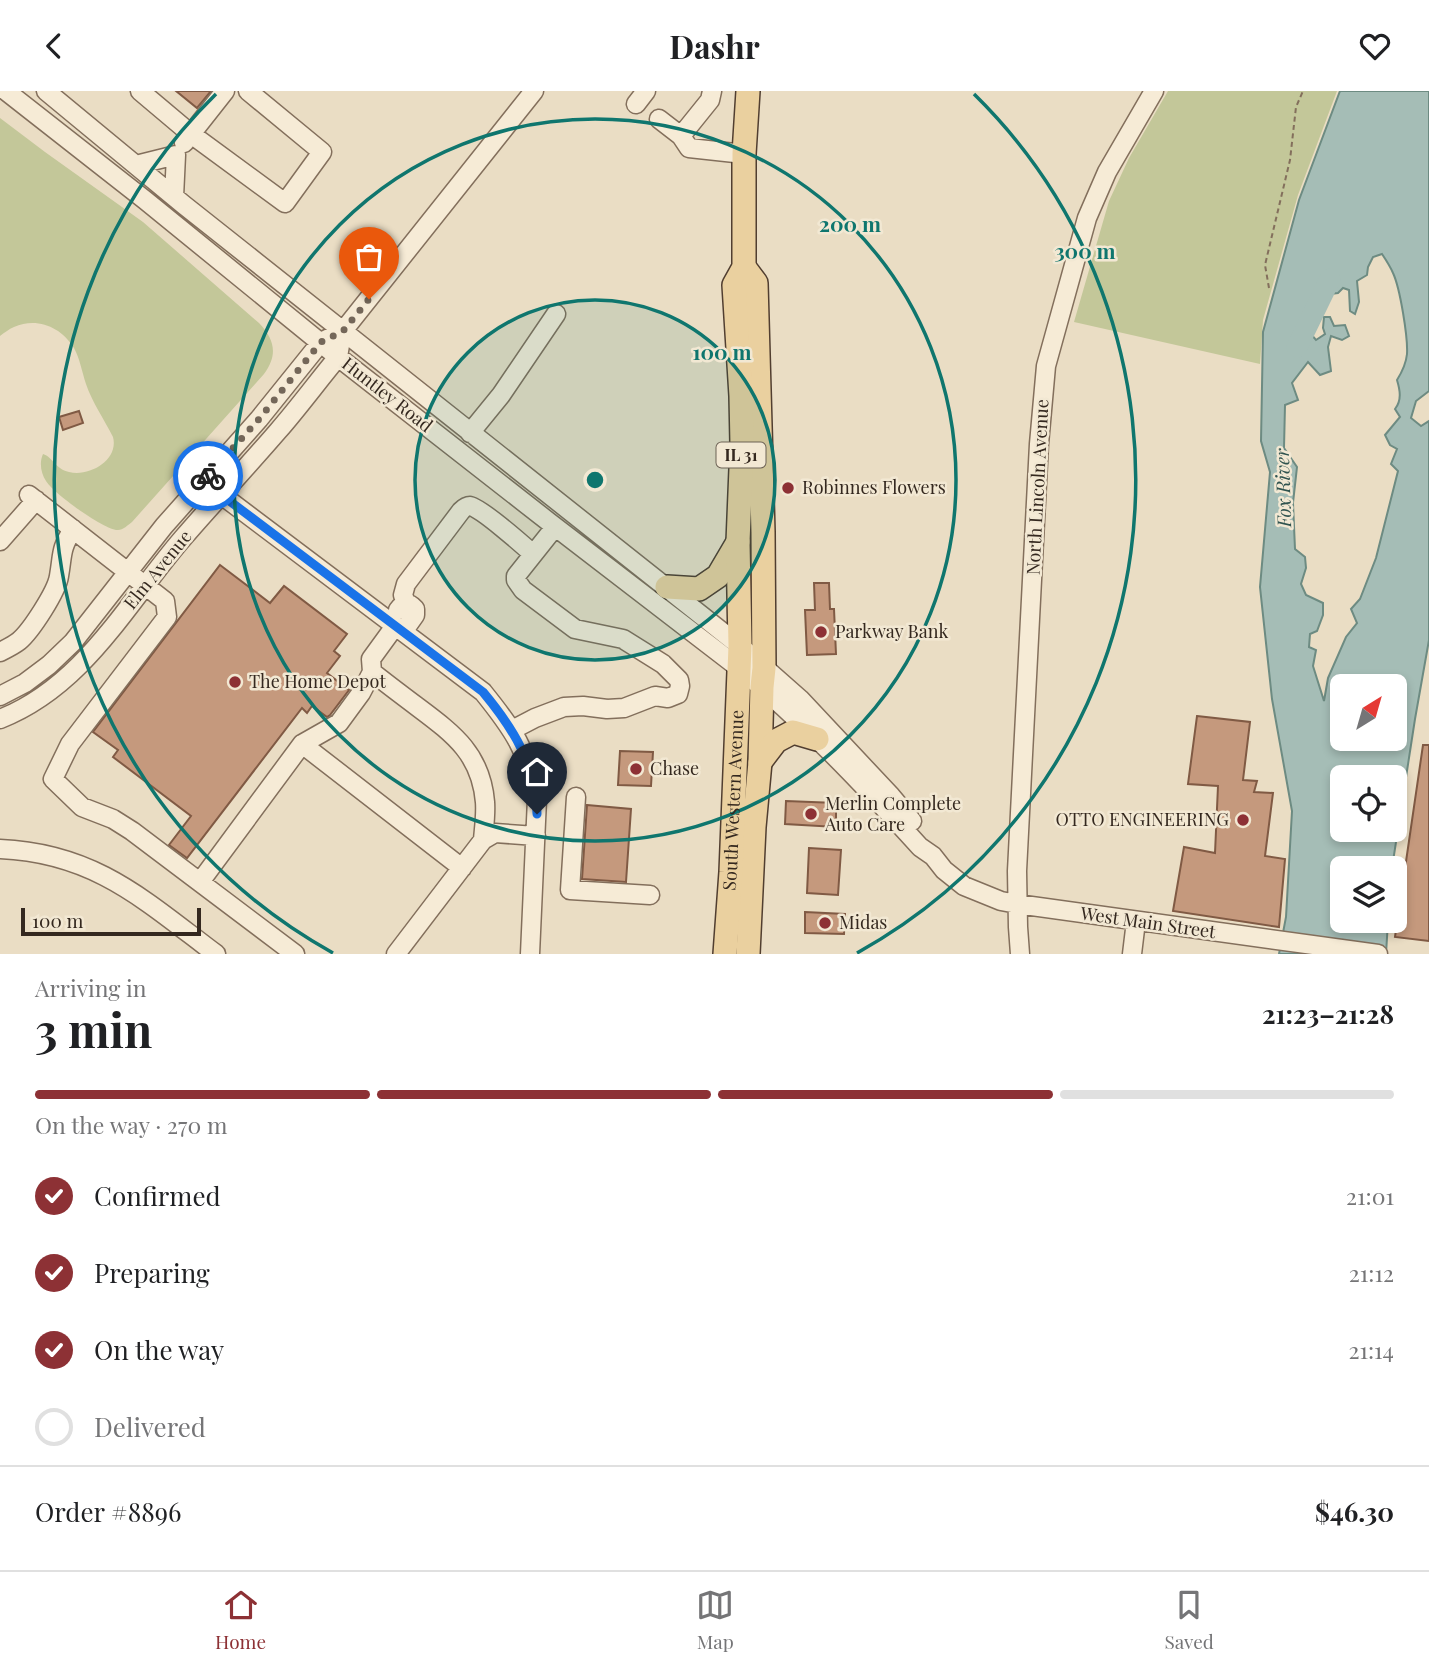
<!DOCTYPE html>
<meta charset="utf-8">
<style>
:root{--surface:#fff;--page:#f6f6f6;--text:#202124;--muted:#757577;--line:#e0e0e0;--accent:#8d3135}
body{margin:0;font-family:"Playfair Display",serif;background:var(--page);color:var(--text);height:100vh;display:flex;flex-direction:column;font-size:26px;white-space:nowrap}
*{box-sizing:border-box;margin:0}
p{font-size:23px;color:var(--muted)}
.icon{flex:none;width:38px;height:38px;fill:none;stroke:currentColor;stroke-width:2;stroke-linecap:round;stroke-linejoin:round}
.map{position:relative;height:863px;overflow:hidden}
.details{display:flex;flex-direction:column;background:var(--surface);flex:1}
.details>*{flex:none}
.needle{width:46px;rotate:37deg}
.fabs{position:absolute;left:1330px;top:583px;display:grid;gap:14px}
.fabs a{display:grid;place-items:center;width:77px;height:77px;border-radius:10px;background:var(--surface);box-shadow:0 4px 10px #0003;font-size:35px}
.scale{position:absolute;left:21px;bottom:18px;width:180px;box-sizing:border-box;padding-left:7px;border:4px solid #34281f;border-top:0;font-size:19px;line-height:24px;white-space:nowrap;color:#34281f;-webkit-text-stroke:5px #f2e8d3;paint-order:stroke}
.pin{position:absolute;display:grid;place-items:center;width:60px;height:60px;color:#fff;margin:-72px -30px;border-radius:50% 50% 50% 0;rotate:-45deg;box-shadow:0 0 7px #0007}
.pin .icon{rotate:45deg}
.courier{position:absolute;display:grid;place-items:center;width:70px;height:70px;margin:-35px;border:5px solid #1a73e8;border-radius:50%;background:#fff;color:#222;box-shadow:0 2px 9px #0007}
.summary em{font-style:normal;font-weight:700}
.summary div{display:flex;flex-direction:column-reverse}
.summary{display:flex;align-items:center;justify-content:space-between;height:119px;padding:0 35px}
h1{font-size:46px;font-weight:700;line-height:52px}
.bar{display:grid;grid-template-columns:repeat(4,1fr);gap:10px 7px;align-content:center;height:84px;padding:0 35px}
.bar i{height:9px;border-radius:5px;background:var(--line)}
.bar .selected{background:var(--accent)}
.bar p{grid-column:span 4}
.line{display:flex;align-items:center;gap:18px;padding:0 35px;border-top:2px solid var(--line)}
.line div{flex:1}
ol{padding:0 35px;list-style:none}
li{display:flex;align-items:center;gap:21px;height:77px}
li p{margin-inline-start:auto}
li .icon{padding:7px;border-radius:50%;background:var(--accent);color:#fff;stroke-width:4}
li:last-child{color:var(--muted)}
li i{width:38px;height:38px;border:4px solid var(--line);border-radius:50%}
header{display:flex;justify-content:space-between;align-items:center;height:91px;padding:0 35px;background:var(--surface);font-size:32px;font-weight:700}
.tabs{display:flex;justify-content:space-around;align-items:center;height:98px;border-top:2px solid var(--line);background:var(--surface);font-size:19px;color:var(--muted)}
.tabs a{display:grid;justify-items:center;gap:4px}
.tabs .selected{color:var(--accent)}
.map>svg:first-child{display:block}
.green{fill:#c3c799}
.water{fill:#a5bdb6;stroke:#6d8b82;stroke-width:2;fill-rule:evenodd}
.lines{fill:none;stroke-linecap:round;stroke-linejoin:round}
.river{stroke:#a5bdb6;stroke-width:21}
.building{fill:#c5997d;stroke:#805a44;stroke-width:2}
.minor-casing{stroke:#836f5c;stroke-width:21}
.major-casing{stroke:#513e30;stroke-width:26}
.path{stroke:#836f5c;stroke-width:2;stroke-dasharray:5 3.5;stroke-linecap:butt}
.minor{stroke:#f6ebd6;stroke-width:18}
.major{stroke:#ead09f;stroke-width:23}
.done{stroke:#746759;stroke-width:7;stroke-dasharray:0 12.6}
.route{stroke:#1a73e8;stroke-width:9}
.ring{fill:none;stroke:#0f766e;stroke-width:3.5}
.poi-dot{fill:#8d3135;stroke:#f2e8d3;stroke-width:2.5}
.labels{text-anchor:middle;stroke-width:5;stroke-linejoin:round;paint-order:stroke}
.shield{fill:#f2e8d3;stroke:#6d6255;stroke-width:2}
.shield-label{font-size:16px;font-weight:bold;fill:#34281f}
.street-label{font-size:18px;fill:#34281f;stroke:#f2e8d3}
.poi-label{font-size:18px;fill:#34281f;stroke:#f2e8d3;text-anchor:start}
.water-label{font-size:19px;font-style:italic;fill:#2f534f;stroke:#f2e8d3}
.centre{fill:#0f766e;stroke:#f2e8d3;stroke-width:3.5}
.ring-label{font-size:21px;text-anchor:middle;font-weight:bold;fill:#0f766e;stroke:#f2e8d3;stroke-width:5;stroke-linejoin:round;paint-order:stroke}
</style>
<header><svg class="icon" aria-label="back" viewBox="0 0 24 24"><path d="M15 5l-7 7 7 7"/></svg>Dashr<svg class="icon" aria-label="heart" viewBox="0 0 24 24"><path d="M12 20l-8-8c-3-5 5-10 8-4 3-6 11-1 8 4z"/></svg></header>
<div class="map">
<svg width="1429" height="863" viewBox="0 0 1429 863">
<rect width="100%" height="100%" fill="#eaddc4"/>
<path class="green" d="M1168,0H1337L1298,104L1263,229L1260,273L1074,231L1109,110L1129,67Z
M0,27L45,61L143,131L259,232C275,249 278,264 264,283L132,431C128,434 123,439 118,439C105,440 52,401 46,390C41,382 39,372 43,363C53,366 55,378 69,381C90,386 119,369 113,346C104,328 92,311 86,293C82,281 80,268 74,257C61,236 37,226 14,236C9,238 4,242 0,245Z"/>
<path class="water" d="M1340,0H1429V300L1416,310L1411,327L1421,335L1429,330V549L1415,628L1392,777H1342V830H1388L1386,863H1279L1286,826L1292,720L1272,608L1260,496L1270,381L1261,350L1263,241L1299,109ZM1382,163C1386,169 1390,175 1393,182C1400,197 1408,246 1407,263C1406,273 1402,281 1397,289C1400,299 1402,309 1395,318L1400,326L1385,344L1390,354L1397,358L1391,373L1398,380L1376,467L1360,508L1351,518L1357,532L1346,546L1328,587L1324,610L1313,575L1316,559L1309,556L1310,543L1317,540L1323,524V512L1306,504L1301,493L1306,477L1305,466L1295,458L1293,412L1297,376L1284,357L1285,314L1298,309L1292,292L1308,271L1320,284L1331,280L1328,256L1331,245L1342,249L1349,245L1345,234L1334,235L1330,226H1324L1323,237L1325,243L1316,249L1310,242L1309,228L1312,223L1315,211L1323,215L1330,203L1338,202L1343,197L1349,199L1350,220L1355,223L1359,211L1357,190L1367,184L1368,176L1373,166ZM1342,595H1395V648H1342ZM1342,686H1395V738H1342Z"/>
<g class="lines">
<path class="river" d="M1297,256L1330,188"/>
</g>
<path class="building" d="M176,0H211L197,17Z
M79,320L83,332L63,339L59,326Z
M220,474L270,512L284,495L347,543L334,560L340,565L327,582L349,599L330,624L327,626L312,615L307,622L302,617L187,767L169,754L191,725L113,666L118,659L93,641Z
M814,492H829L830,518H834L836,563L807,564L805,519H815Z
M1197,625L1250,631L1243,689L1257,690L1254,701L1273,702L1265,765L1285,768L1279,836L1173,820L1184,756L1215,762L1218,695L1188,693Z
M1423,654H1429V850L1395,846Z
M620,660L653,661L651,695L618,694Z
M786,710L836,712V736L785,733Z
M587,714L631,718L626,791L582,788Z
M809,757L841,759L838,804L807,802Z
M805,821L845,823L844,843L805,842Z"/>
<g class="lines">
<g class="minor-casing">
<path id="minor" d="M6,0L145,109L338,266L549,431L739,577C804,631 863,693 920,756L933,765L944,779L964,795L1001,810L1017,813L1378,863
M46,0L184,114L740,555L800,608L891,705L912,730
M140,0L191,43L285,112L322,61L248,0
M636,13L646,0
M659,28L681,45L689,57L744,63
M681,45L710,9L712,0
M184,52L225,0
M136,74L176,64L174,106
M470,342L501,304L556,223
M203,390L483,601C513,638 528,660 537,708L530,863
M29,404L165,510L167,526L70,653L53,688L82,716L113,728L132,740L295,863
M0,450L36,409
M406,512L403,504L406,493L461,420C463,418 466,415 470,415C479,415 524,455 533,463
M398,519C403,512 408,510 415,518V524L403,541
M395,535L371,568L372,581C387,593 403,605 419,617C455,644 481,664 485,711C486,723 484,737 483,749
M0,561C6,558 14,554 19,550C31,540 57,500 59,485C63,462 60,459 73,438
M0,605L25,592L49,574L73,551L164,435L259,328L321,251L343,240L534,0
M0,628C84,595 126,513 183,447C214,411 247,376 278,340C299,316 318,290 338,266L340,254
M512,639L535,627L564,616L583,615L607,618L624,617L655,605L668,607L678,603L680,595L679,589L663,573L623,548L575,538L523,499L516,489V485L555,436
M302,653L462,777
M576,706L570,799L650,804
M0,758C95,762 144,809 216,863
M200,791L302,653L339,632L361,602L372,581
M396,863L483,749L495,742L536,745
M1020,863L1018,836L1017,780L1039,353L1046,275L1087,127L1107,81L1154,0
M1132,863L1136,830"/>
</g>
<g class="major-casing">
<g id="major">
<path d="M744,176L756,192L763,441L764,577L762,596L760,671L754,736L748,863"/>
<path d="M667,496L699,498L718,485L738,451"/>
<path d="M760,671L776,650L793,641L817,648"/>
<path id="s1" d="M725,863L731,781L740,555L738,451L742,353L741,305L734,194L744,176V63L748,0"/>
</g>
</g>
<path class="path" d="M1269,197L1265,174L1290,69L1296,16L1303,0"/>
<use href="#minor" class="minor"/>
<use href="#major" class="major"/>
</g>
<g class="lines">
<path class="done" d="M208,385L259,328L321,251L343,240L369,208"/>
<path class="route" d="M208,385L203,390L483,601C513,637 537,675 537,723"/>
</g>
<circle cx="595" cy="389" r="180" fill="#0f766e" fill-opacity=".12"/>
<g class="ring">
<circle cx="595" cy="389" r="180"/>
<circle cx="595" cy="389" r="361"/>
<path d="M333 862A541 541 0 0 1 216 3M974 3A541 541 0 0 1 857 862"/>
</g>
<g class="poi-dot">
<circle cx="788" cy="397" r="7"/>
<circle cx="821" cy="541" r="7"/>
<circle cx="235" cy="591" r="7"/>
<circle cx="636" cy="678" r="7"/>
<circle cx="811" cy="723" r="7"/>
<circle cx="1243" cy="729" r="7"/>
<circle cx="825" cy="832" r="7"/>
</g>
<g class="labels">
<rect class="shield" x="716.5" y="351.5" width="49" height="25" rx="5"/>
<g class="shield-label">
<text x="741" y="370">IL 31</text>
</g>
<g class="street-label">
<text transform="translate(387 304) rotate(38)" y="6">Huntley Road</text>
<text transform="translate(1038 396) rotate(-87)" y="6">North Lincoln Avenue</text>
<text transform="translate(158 479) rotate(-51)" y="6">Elm Avenue</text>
<text dy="6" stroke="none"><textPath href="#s1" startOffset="154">South Western Avenue</textPath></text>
<text transform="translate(1148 832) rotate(8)" y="6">West Main Street</text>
</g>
<g class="poi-label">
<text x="802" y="403">Robinnes Flowers</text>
<text x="835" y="547">Parkway Bank</text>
<text x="249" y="597">The Home Depot</text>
<text x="650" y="684">Chase</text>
<text x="825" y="719">Merlin Complete<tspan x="825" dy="21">Auto Care</tspan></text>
<text x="1229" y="735" text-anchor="end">OTTO ENGINEERING</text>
<text x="839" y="838">Midas</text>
</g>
<g class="water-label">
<text transform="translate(1283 397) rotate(-92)" y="7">Fox River</text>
</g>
</g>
<circle cx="595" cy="389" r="10" class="centre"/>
<g class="ring-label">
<text x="850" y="141">200 m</text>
<text x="1085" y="168">300 m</text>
<text x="722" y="269">100 m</text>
</g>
</svg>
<div class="fabs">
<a><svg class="needle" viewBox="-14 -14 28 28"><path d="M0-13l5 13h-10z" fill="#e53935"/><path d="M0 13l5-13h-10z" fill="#757577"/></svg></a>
<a><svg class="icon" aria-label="locate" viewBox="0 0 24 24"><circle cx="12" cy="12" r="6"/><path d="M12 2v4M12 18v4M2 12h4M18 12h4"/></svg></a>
<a><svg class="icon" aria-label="layers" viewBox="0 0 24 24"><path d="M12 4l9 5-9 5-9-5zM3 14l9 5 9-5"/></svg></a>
</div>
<div class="scale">100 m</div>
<div class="pin" style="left:369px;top:208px;background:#ea580c"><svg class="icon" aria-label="bag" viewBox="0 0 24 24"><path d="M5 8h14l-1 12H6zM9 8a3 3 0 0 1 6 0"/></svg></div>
<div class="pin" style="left:537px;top:723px;background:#1f2937"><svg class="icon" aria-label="home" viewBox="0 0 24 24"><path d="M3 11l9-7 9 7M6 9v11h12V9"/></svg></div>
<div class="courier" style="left:208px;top:385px"><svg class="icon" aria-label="bike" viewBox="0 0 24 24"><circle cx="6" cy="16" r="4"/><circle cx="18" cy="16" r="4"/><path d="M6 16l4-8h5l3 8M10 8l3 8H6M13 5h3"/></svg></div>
</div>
<section class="details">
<div class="summary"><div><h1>3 min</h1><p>Arriving in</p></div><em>21:23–21:28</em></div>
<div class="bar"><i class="selected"></i><i class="selected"></i><i class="selected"></i><i></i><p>On the way · 270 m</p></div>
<ol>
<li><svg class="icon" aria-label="check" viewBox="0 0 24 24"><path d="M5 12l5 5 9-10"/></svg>Confirmed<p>21:01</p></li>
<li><svg class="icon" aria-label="check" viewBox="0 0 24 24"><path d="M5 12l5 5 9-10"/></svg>Preparing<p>21:12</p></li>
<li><svg class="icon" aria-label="check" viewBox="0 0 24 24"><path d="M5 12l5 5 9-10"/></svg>On the way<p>21:14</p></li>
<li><i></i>Delivered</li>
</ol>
<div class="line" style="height:91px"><div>Order #8896</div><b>$46.30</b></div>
</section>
<nav class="tabs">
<a class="selected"><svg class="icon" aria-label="home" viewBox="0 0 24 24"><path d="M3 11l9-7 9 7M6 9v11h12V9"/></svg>Home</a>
<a><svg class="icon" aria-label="map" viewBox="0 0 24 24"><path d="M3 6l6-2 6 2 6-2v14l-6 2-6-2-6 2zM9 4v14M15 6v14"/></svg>Map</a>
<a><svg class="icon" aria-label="saved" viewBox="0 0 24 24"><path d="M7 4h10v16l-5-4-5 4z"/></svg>Saved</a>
</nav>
